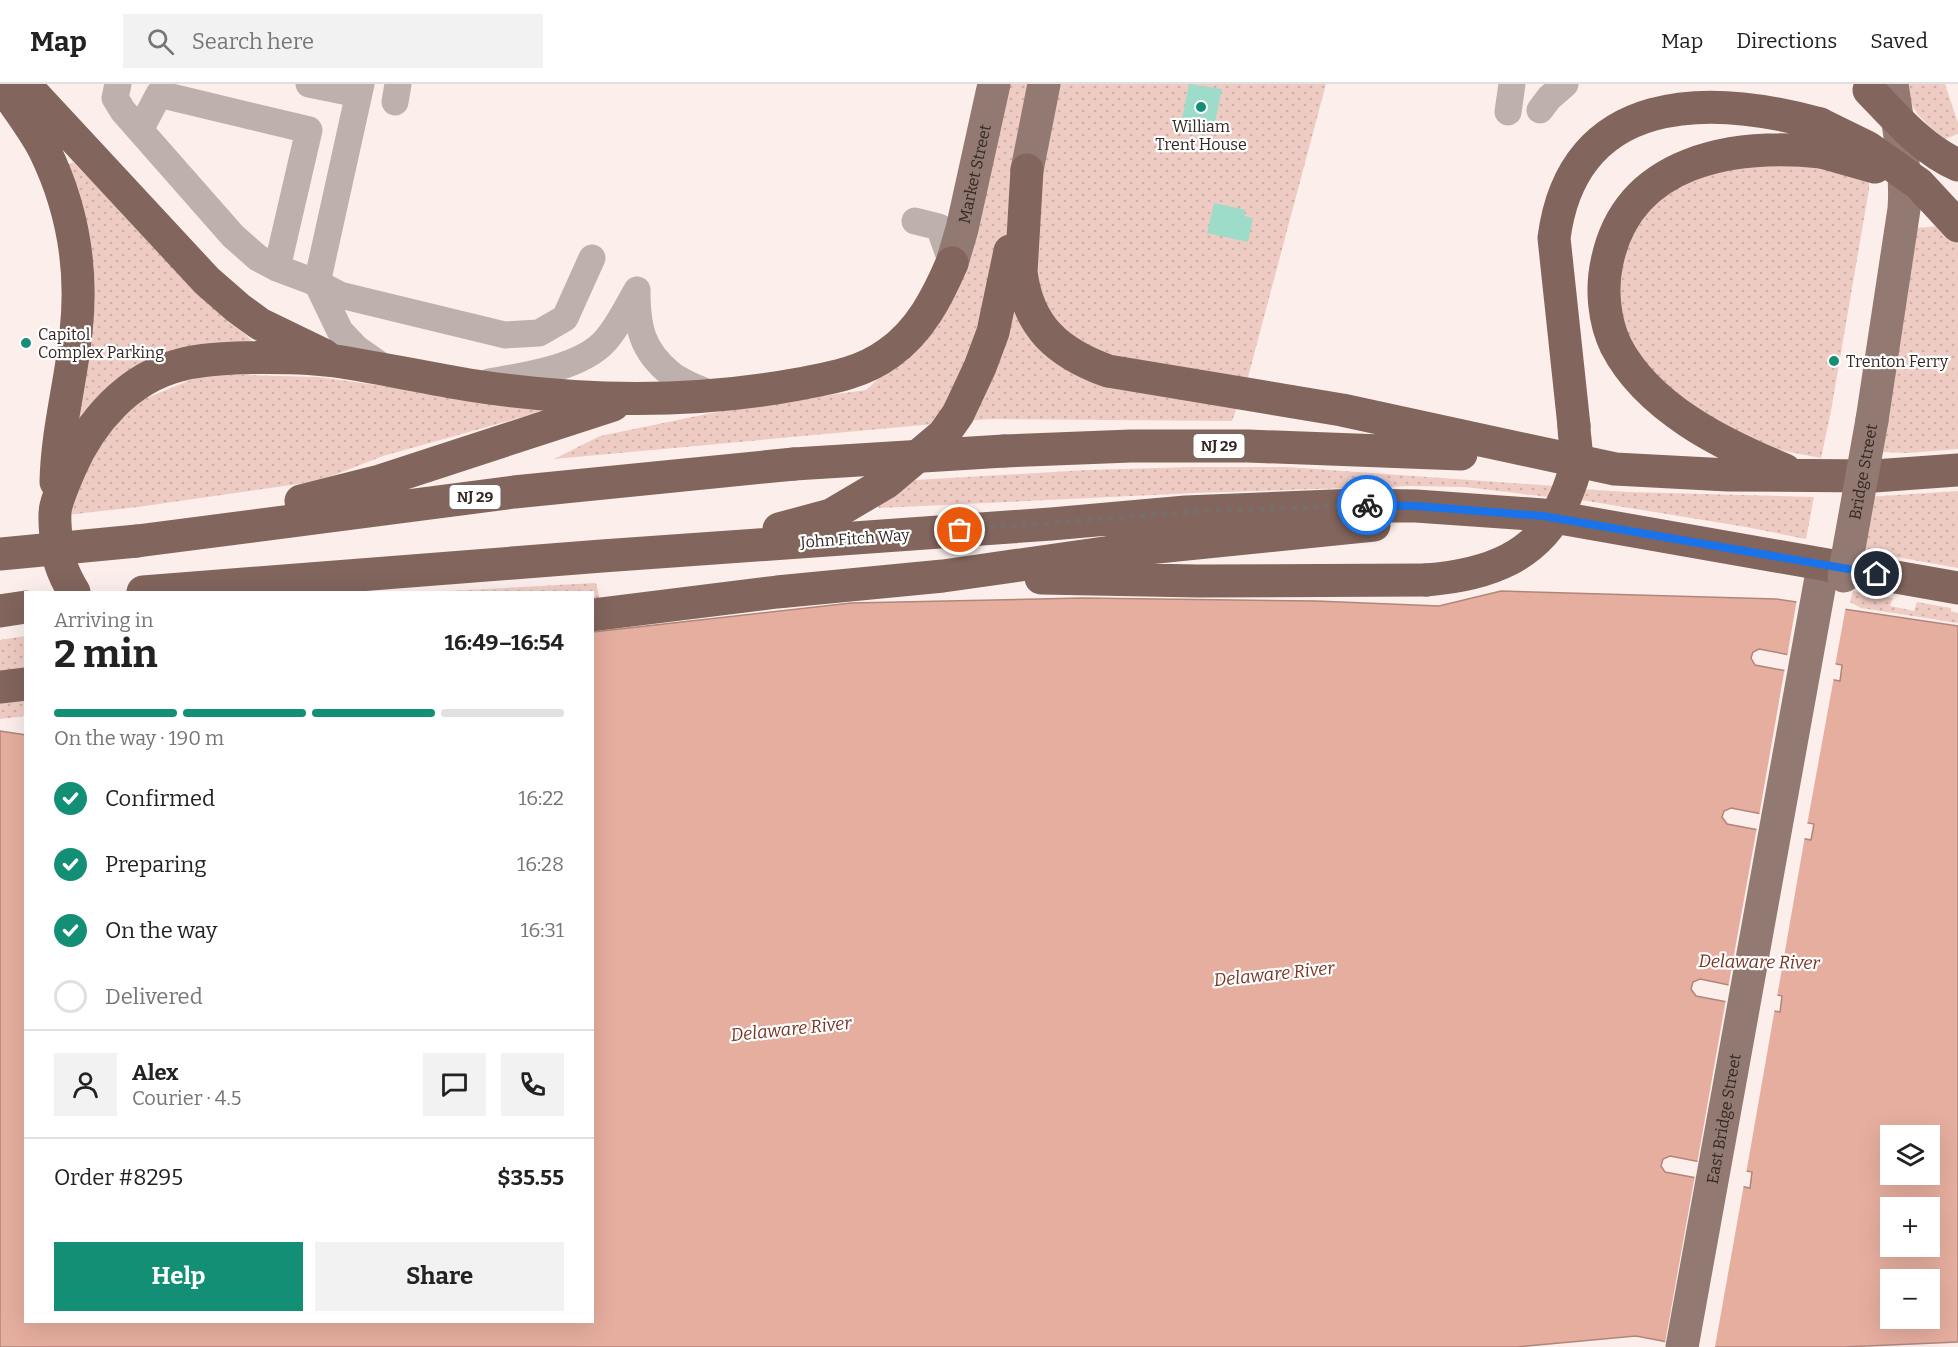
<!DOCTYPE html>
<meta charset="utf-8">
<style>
:root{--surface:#fff;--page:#f2f2f2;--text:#222;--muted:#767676;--line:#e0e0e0;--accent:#128f75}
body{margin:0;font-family:Bitter,serif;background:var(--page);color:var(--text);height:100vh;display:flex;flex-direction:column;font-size:22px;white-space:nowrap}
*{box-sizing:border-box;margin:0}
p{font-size:20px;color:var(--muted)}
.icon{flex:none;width:33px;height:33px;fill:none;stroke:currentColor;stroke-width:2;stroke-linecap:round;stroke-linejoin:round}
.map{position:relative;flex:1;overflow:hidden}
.panel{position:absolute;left:24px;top:507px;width:570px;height:732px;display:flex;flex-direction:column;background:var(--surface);border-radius:0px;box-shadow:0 6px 24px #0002}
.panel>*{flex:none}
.controls{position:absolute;left:1880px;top:1041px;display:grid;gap:12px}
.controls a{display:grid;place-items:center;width:60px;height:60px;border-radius:0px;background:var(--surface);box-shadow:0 6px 24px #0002;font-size:30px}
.pin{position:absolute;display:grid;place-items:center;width:51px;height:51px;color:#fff;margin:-26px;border:3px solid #fff;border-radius:50%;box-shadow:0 2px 6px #0007}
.courier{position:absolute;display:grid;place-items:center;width:60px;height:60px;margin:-30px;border:4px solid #1a73e8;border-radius:50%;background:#fff;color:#222;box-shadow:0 2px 8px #0007}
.head em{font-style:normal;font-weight:700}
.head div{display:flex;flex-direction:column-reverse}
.head{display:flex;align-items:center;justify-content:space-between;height:102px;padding:0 30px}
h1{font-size:39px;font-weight:700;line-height:45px}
.bar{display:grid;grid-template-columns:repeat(4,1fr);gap:9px 6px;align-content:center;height:72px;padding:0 30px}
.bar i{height:8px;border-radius:4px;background:var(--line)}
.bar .selected{background:var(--accent)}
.bar p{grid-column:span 4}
.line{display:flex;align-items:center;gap:15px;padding:0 30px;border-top:2px solid var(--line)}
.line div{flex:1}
.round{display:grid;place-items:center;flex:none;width:63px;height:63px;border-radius:0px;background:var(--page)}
ol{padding:0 30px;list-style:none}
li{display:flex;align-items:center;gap:18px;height:66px}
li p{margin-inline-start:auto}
li .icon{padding:6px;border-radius:50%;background:var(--accent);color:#fff;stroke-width:4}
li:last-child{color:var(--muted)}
li i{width:33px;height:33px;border:3px solid var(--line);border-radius:50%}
.primary-button{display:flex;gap:12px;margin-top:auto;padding:12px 30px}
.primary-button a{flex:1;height:69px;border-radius:0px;background:var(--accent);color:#fff;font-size:24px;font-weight:700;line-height:69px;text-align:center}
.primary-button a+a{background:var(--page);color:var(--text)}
header{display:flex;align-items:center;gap:36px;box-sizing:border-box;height:84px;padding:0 30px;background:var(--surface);border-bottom:2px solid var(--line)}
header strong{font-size:28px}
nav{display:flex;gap:33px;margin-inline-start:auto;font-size:21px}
.search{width:420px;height:54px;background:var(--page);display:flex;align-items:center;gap:15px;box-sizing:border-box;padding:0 21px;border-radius:0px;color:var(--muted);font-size:22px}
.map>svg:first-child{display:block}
.green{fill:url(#green-dots)}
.water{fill:#e6ae9f;stroke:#b0867a;stroke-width:1.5;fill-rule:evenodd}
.pier{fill:#fceeeb}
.building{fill:#9ddcc8}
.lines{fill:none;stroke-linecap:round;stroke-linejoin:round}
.minor{stroke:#beb0ac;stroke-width:27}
.major{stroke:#927972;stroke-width:33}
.highway{stroke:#82655d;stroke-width:33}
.major-bridge{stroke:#927972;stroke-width:33}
.highway-bridge{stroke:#82655d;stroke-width:33}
.done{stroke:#796d69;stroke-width:6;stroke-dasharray:0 10.8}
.route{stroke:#1a73e8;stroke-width:8}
.poi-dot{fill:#128f75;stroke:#fff;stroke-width:2}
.labels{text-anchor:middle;stroke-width:4.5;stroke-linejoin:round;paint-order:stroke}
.shield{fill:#fff;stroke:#706865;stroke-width:1.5}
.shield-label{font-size:15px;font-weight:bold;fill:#332723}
.poi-label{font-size:16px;fill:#332723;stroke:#fff;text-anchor:start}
.street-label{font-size:16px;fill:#332723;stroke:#fff}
.water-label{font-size:18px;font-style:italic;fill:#783423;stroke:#fff}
</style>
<header>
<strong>Map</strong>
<div class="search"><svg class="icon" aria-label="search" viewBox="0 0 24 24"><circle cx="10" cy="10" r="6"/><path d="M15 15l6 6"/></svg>Search here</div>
<nav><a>Map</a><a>Directions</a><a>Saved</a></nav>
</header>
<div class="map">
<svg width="1958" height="1263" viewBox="0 0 1958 1263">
<defs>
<pattern id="green-dots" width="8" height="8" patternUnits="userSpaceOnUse" patternTransform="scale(1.5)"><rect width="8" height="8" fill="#efccc3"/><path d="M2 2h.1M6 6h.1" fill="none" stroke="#cdafa7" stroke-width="1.8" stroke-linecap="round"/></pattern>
</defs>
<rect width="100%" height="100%" fill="#fceeeb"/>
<path class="green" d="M1003,0H1326L1248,293L1232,337L989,335L554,375L600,352L741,323L866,306L912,264Z
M1906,0H1945L1958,39V50L1945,55C1924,38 1910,28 1906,0Z
M73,78L255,260L167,271L68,355L63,84Z
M1718,81L1832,83L1869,97V105L1831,327L1821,374L1754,361L1653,297L1617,236L1625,148L1643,119Z
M1941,142L1958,160V365L1908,369L1883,368L1882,332L1914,144Z
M205,290L318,293L551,325L383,372L319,397L138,423L66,431L81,374L127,322Z
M1192,383H1287L1556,402L1549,413L1465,403L1410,402L1195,409L879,424L878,421L915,396L1087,386Z
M1580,405L1629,408L1814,413L1806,455L1746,443L1575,415Z
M1958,407V484L1858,466L1866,413Z
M596,499L600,516L593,517L592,508H430Z
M1853,507L1893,514L1890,522L1914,527L1917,518L1951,524V527L1958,529V539L1861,524L1850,518Z
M25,552V589L0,592V556Z
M25,611V632L0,635V613Z"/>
<path class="water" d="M1501,507L1776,515L1958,542V1258L1844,1263H1694L1636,1252L1516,1263H0V647L26,651V1238H592L593,548L851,519L1083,514L1316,517L1439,522ZM1759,565L1842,581L1840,597L1755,581L1751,574L1753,568ZM1731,724L1814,740L1811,756L1727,740L1722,733L1724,727ZM1700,895L1782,912L1780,928L1696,912L1691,905L1693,898ZM1890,1052H1929V1090H1890ZM1670,1072L1752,1088L1750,1104L1665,1088L1661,1082L1663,1075ZM1890,1124H1929V1162H1890ZM1890,1196H1929V1234H1890Z"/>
<path class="pier" d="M1797,515L1846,522L1835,582L1787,573Z
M1785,583L1834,593L1807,741L1759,732Z
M1757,743L1805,752L1777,913L1728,904Z
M1726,915L1775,924L1746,1090L1697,1080Z
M1695,1091L1744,1100L1715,1263H1687L1665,1259Z"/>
<path class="building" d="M1189,0L1222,5L1213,48L1181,40Z
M1214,119L1246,126L1244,132L1253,134L1248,158L1207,149Z"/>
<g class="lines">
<path class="minor" d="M118,0L115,14L123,27L233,152L258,174L277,184L317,199L340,211L505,251L539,249L565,234L592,174
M309,0L358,10
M361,0L317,199L340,247L356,264L386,285
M395,18L398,0
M1540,26L1549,14L1565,0
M1508,28L1512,0
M140,46L159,10L309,46L277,184
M915,137L939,143L952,179
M637,206C637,242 641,266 671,290C682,299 700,305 713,311
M489,298C523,292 581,284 605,257C618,243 627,223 637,206"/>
<g class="major">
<path d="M1027,86L1044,0"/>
<path id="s1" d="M952,179L962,145L994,0"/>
<path d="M1872,336L1904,125C1907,83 1898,42 1892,0"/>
<path id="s2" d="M1682,1263L1822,488"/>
</g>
<path class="highway" d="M1,0C15,21 32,42 44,65C72,122 83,185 76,248C71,298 57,347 56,398
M24,0L207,197L238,224L260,240L324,271
M1869,6C1895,33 1923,66 1958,81
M1027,86L1021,188C1028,243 1058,269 1108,287L1342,326L1615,385L1728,391L1874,392L1958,386
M1574,342L1554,154C1573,8 1708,9 1820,40
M1004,367L1131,362H1248L1461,370
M1785,386C1723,361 1648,324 1616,262C1604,237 1601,205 1607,178C1628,75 1734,59 1822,68
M301,417L380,397L613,321
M779,445L831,431L887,398L944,350L958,330L980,283L993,248L1010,167
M137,457L514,408L794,380
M1041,494L1198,497L1426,496
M74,508C69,500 63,488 60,478C57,467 53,433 56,422C59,410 65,397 70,385C90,338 128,294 180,281C198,276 217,275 236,274C268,273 310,273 342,278C385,285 427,294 469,301C578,318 691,320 799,300C831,294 862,289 889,269C920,247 937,214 952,179
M143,508L602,472L1051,440L1186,428L1357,421L1416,422L1543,431L1958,504
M0,527L26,523
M592,531L777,508L943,492L1118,467L1374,441
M0,603L26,600"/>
<path class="major-bridge" id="s3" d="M1844,492L1872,336"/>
<path class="highway-bridge" d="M1820,40L1867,63L1919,100L1958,142
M1822,68L1875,83
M794,380L1004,367
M0,470L137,457
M1426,496C1487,491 1539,474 1565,414C1570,402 1576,388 1576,374C1577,364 1574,353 1574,342"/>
</g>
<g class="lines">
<path class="done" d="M960,446L1186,428L1367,421"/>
<path class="route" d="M1367,421L1416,422L1543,432L1877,490"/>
</g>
<g class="poi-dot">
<circle cx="1201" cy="23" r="6"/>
<circle cx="26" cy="259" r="6"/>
<circle cx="1834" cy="277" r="6"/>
</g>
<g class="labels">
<g class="shield">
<rect x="1193.5" y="350" width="51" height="24" rx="4.5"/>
<rect x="449.5" y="401" width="51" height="24" rx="4.5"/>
</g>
<g class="shield-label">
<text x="1219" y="367">NJ 29</text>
<text x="475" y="418">NJ 29</text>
</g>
<g class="poi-label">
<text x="1201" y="48" text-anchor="middle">William<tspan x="1201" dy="18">Trent House</tspan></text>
<text x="38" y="256">Capitol<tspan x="38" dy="18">Complex Parking</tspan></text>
<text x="1846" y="283">Trenton Ferry</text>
</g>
<g class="street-label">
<text dy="6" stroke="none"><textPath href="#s1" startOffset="92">Market Street</textPath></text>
<text dy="6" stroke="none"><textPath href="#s3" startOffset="106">Bridge Street</textPath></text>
<text transform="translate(855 454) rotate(-4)" y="6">John Fitch Way</text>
<text dy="6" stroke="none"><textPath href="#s2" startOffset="232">East Bridge Street</textPath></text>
</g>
<g class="water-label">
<text transform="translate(1759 878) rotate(1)" y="6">Delaware River</text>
<text transform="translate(1274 890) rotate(-6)" y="6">Delaware River</text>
<text transform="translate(791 945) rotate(-6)" y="6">Delaware River</text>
</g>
</g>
</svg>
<div class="controls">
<a><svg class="icon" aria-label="layers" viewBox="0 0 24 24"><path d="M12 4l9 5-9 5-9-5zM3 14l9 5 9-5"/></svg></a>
<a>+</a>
<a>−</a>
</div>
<div class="pin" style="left:960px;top:446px;background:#ea580c"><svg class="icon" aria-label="bag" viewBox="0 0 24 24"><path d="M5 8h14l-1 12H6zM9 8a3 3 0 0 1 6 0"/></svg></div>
<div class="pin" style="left:1877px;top:490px;background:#1f2937"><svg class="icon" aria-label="home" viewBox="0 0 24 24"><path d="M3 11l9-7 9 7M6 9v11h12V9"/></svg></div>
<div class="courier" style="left:1367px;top:421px"><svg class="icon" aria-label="bike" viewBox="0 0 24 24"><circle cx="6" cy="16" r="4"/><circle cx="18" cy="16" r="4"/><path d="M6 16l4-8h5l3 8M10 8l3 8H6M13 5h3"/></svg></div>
<section class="panel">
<div class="head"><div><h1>2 min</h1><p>Arriving in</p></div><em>16:49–16:54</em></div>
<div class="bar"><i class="selected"></i><i class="selected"></i><i class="selected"></i><i></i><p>On the way · 190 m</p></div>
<ol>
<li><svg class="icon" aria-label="check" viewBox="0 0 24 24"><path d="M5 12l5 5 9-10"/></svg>Confirmed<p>16:22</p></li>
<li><svg class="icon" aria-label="check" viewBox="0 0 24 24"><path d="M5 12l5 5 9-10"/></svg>Preparing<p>16:28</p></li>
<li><svg class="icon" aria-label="check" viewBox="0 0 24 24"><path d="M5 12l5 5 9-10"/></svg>On the way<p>16:31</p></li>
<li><i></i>Delivered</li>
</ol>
<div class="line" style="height:108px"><a class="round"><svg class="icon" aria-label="person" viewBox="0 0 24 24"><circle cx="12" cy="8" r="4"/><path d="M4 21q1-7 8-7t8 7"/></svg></a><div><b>Alex</b><p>Courier · 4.5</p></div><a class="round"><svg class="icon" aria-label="chat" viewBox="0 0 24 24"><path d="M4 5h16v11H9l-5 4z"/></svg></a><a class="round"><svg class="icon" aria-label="phone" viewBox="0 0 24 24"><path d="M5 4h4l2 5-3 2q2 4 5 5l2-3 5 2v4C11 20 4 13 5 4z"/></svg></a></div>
<div class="line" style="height:78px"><div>Order #8295</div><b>$35.55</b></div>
<div class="primary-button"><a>Help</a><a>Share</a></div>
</section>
</div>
